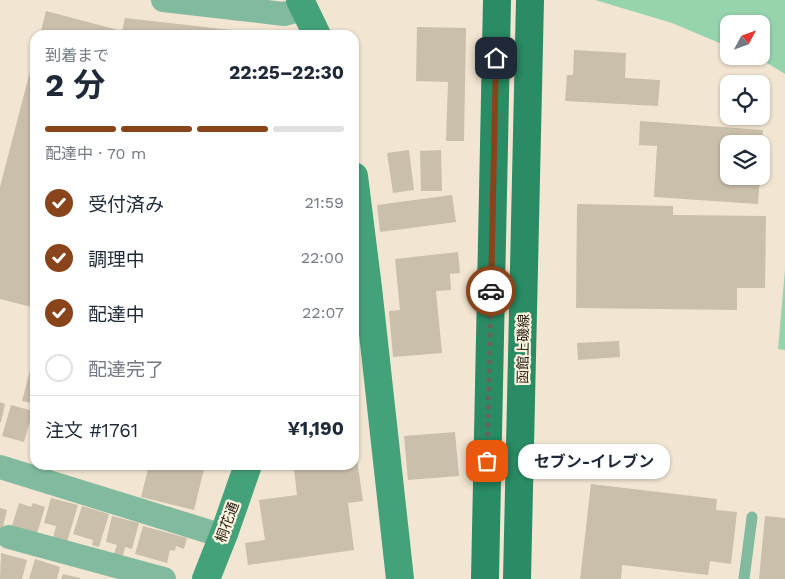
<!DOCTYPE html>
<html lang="ja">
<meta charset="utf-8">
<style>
:root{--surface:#fff;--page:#f6f6f7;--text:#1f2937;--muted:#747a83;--line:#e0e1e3;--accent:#89441c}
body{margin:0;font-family:"Work Sans","Noto Sans JP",sans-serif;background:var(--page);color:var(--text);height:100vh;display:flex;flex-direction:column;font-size:19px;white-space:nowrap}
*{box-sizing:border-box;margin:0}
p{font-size:16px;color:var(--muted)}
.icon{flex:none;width:28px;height:28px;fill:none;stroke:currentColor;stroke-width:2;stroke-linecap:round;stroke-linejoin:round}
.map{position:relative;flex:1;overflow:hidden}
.side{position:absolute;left:30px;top:30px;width:329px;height:440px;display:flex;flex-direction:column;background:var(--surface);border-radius:15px;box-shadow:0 1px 4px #0004}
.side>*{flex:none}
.needle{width:32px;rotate:49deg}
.buttons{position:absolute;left:720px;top:15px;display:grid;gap:10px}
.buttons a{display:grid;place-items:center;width:50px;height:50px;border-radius:10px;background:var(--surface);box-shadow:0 1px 4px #0004;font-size:25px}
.pin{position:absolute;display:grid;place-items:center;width:42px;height:42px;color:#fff;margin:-21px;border-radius:10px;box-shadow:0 2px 8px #0006}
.courier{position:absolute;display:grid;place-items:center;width:50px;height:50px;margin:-25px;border:4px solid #89441c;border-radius:50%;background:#fff;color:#222;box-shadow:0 1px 6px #0007}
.bubble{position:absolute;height:35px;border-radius:15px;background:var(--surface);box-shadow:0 1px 4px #0004;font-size:16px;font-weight:700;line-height:35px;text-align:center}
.summary em{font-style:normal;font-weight:700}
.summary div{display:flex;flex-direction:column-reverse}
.summary{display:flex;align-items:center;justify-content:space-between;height:85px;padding:0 15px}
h1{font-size:32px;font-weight:700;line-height:38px}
.bar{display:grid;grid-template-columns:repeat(4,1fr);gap:8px 5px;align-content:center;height:60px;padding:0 15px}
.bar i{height:6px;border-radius:4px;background:var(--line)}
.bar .current{background:var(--accent)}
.bar p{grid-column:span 4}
.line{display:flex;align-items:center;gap:12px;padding:0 15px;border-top:1px solid var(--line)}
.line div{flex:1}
ol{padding:0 15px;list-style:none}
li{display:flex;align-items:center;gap:15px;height:55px}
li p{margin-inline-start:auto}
li .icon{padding:5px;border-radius:50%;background:var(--accent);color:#fff;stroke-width:4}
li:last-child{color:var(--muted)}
li i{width:28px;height:28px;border:2px solid var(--line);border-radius:50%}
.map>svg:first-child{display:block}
.green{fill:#96d4ae}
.building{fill:#cabfab}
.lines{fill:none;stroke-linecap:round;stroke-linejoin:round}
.lane{stroke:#81ba9e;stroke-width:11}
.street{stroke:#81ba9e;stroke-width:24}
.secondary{stroke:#44a27a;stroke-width:28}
.primary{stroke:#2a8c65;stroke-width:28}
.done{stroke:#6a6357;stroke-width:5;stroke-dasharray:0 9}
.route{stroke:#89441c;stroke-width:6}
.labels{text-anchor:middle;stroke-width:4.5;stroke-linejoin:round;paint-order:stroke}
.street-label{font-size:14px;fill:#211d15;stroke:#fff4df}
</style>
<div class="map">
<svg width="785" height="579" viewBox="0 0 785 579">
<rect width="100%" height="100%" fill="#f2e6d2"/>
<path class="green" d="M595,0H785V74L767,63L751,56H761V24H729V47L672,23Z
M785,269V350L778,349Z"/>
<path class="building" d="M46,11L122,31L125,18L240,31L239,35H40Z
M417,27L466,28L464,141H446L448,82L416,81Z
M574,50L626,53L625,78L660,80L658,106L565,101L567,75H573Z
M34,56H35V308L0,299V187Z
M640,121L763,130L762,144H729V176H760L758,204L654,197L657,146L639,145Z
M409,150L414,190L393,193L387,153Z
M441,150L442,191H421L420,151Z
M452,195L456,222L380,232L377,205Z
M577,204L673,206V215L766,216L765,288H737V310L576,308Z
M458,252L460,273L450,274L451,290L436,291L442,353L393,357L389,311L400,310L395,259Z
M619,341L620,357L578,360L577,343Z
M34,355H35V404L22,401Z
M354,384L359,415L354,416Z
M0,402L5,404L1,422H0Z
M11,405L33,411L24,442L2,436Z
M455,432L459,476L408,480L404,436Z
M354,452H356L363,501L348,503L354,550L248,565L245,543L265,540L259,500L297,495L294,469L321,465H354Z
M149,465H205L194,510L141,497Z
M591,484L717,499L716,510L737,512L731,564L710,561L708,575L622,565L621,579H580Z
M51,498L78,505L67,542L53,538L56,526L44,523Z
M19,503L31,507L33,503L45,507L36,537L11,529Z
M82,506L109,514L99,547L92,545L93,540L73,534Z
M0,508L7,510L1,535H0Z
M112,516L139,523L132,549L125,547L123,556L114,554L117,545L106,542Z
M765,516L785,518V579H759Z
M143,526L187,538L184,549L176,546L175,551L170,550L167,563L135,554Z
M1,553L27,560L22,579H0Z
M35,559L60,567L57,579H29Z
M63,574L80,578V579H61Z"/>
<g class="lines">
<path class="lane" d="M744,579L752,517"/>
<path class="street" d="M163,0L284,14L304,9
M0,467L223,536
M9,537L164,579"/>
<path class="secondary" d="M300,0L317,35
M354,176L368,288L400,579
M206,579L225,531L248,465"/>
<path class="primary" d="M485,579L497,0
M517,579L530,0"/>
</g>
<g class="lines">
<path class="done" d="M487,461L491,291"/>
<path class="route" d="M491,291L496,58"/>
</g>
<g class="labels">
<g class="street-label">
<text transform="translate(523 349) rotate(-89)" y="5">函館上磯線</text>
<text transform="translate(227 522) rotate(-70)" y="5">桐花通</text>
</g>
</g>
</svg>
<div class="buttons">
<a><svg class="needle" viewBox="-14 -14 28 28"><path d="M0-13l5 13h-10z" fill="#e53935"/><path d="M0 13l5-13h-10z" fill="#747a83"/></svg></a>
<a><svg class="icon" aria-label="locate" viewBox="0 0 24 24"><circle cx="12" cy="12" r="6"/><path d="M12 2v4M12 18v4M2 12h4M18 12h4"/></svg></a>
<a><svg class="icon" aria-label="layers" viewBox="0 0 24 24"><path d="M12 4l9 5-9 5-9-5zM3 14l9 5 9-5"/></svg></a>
</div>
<div class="pin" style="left:487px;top:461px;background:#ea580c"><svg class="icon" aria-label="bag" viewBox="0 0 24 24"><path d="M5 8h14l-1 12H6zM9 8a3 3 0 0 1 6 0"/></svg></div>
<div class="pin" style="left:496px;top:58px;background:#1f2937"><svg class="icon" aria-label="home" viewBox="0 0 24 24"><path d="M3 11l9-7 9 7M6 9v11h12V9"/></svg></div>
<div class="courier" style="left:491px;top:291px"><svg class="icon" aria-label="car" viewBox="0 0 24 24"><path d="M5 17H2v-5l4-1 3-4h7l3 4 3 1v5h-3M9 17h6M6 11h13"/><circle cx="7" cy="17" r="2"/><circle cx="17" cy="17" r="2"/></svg></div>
<div class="bubble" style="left:518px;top:444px;width:152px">セブン-イレブン</div>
<section class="side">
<div class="summary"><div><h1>2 分</h1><p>到着まで</p></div><em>22:25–22:30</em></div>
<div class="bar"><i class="current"></i><i class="current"></i><i class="current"></i><i></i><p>配達中 · 70 m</p></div>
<ol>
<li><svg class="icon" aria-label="check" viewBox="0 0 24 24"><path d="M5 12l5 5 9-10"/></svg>受付済み<p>21:59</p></li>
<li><svg class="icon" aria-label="check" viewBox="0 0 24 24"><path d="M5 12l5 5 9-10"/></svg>調理中<p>22:00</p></li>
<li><svg class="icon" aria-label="check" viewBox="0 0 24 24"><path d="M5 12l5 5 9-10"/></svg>配達中<p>22:07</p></li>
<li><i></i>配達完了</li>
</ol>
<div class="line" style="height:65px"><div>注文 #1761</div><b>¥1,190</b></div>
</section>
</div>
